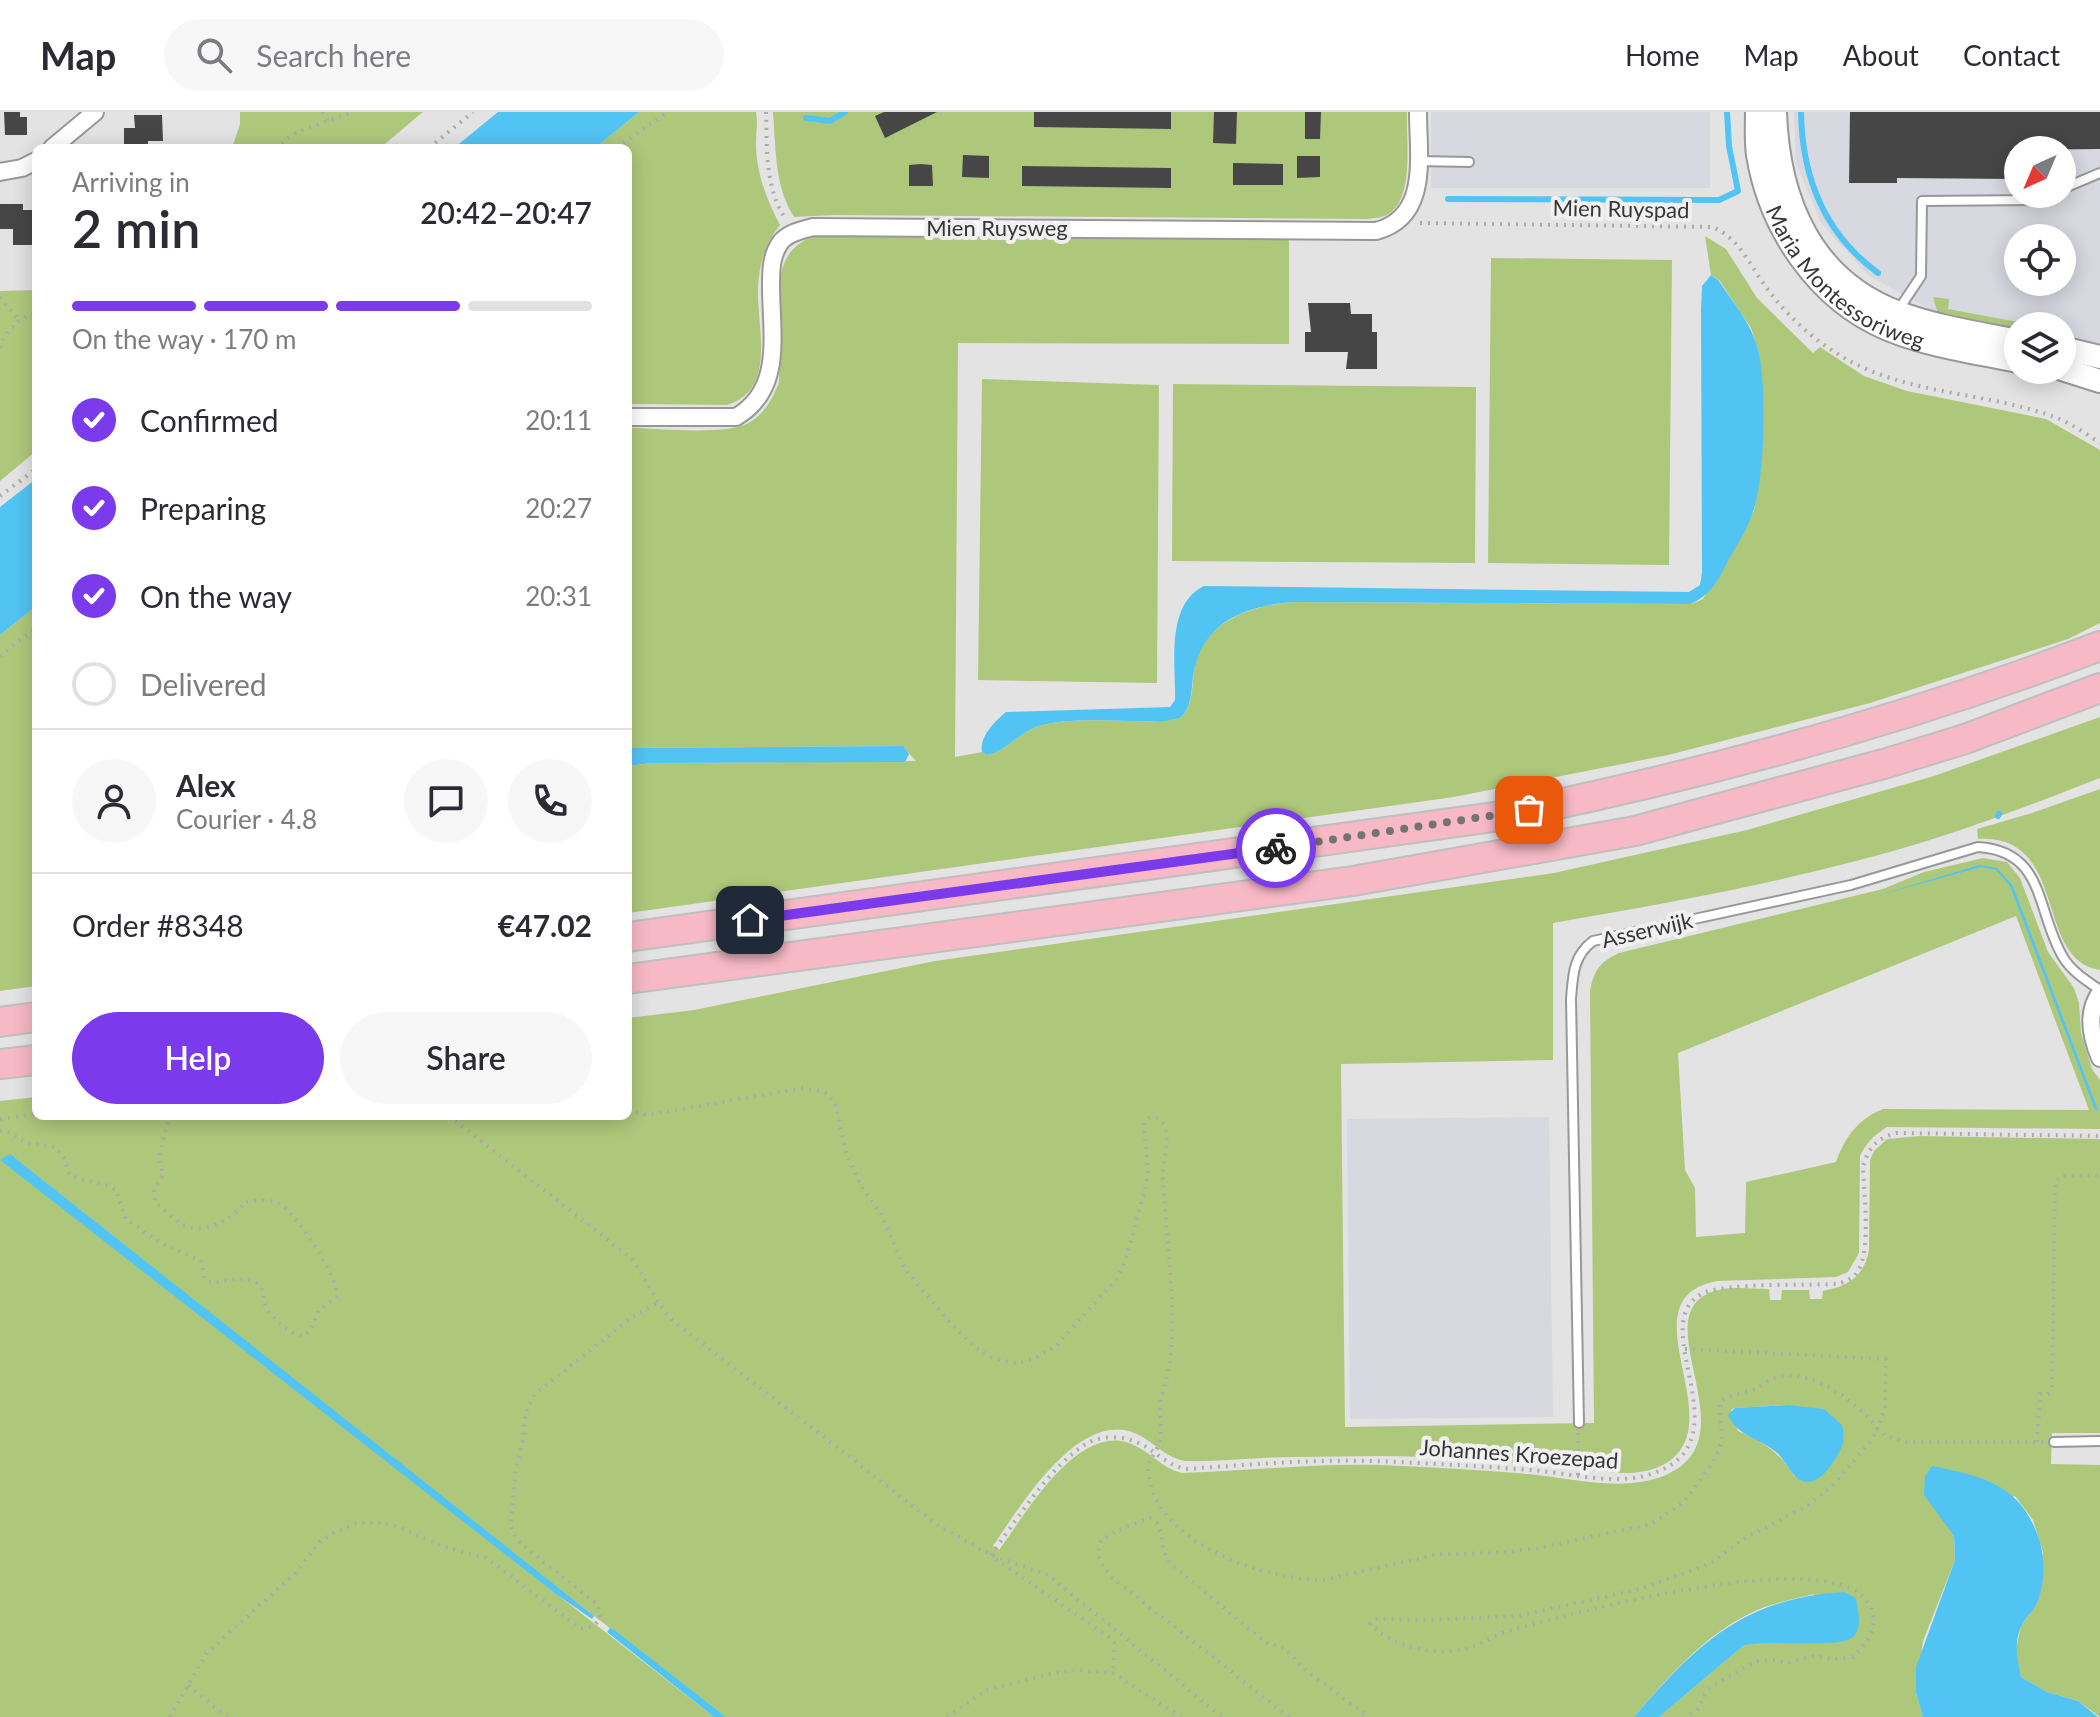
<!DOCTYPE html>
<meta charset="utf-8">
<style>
:root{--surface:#fff;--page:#f7f7f7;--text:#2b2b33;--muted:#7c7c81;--line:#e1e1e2;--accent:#7c3aed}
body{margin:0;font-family:Lato,sans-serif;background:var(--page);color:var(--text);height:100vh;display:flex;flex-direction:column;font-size:30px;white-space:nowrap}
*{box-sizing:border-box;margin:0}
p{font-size:26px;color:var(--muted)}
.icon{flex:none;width:44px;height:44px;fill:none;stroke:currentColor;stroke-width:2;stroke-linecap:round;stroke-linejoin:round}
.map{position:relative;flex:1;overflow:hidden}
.drawer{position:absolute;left:32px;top:32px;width:600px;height:976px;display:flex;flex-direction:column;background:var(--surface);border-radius:12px;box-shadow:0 4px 20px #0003}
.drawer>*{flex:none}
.needle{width:52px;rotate:224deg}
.buttons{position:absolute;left:2004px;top:24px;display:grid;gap:16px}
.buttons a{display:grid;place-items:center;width:72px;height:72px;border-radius:50%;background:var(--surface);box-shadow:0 4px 20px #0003;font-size:40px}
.pin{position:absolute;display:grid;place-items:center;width:68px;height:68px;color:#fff;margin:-34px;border-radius:16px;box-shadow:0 4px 12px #0006}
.courier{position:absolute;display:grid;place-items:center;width:80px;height:80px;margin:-40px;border:6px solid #7c3aed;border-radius:50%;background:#fff;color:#222;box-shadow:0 2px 10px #0007}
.overview em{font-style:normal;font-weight:600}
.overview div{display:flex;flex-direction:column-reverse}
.overview{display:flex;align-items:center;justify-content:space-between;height:136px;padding:0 40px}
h1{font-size:52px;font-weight:600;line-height:60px}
.bar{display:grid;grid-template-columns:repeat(4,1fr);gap:12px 8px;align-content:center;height:96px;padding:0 40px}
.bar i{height:10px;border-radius:6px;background:var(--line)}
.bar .on{background:var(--accent)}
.bar p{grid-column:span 4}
.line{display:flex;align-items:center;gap:20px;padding:0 40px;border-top:2px solid var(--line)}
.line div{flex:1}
.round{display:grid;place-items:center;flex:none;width:84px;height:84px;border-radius:42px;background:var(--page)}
ol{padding:0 40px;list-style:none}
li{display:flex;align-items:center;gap:24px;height:88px}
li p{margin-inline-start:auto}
li .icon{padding:8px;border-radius:50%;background:var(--accent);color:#fff;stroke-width:4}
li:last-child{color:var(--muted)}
li i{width:44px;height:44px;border:4px solid var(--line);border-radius:50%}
.primary-button{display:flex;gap:16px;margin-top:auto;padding:16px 40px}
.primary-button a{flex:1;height:92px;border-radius:48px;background:var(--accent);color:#fff;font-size:32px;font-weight:600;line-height:92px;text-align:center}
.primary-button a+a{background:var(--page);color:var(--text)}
header{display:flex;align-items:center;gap:48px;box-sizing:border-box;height:112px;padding:0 40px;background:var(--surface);border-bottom:2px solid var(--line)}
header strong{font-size:38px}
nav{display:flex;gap:44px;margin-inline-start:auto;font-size:28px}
.search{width:560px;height:72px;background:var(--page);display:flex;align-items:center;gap:20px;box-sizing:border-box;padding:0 28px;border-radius:44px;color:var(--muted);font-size:30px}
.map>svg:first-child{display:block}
.built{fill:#d7d8e0;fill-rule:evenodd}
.green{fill:#aec87b;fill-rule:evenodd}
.water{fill:#52c4f4}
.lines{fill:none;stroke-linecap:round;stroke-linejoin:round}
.stream{stroke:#52c4f4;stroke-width:6}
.building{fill:#464647}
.lane-casing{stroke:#98989a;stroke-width:12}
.street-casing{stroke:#98989a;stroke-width:20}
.secondary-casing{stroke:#98989a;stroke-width:26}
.highway-casing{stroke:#bfbfbf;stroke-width:32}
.path{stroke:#ababac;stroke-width:4;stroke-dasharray:2 6;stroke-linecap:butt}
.lane{stroke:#fff;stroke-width:8}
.street{stroke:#fff;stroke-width:16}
.secondary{stroke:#fff;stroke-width:22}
.highway{stroke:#f7b9c5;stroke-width:28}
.done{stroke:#737374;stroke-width:8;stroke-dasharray:0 14.4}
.route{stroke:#7c3aed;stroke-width:10}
.labels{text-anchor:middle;stroke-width:8;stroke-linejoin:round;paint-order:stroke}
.street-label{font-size:22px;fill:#363637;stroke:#f0f0f1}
</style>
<header>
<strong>Map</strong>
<div class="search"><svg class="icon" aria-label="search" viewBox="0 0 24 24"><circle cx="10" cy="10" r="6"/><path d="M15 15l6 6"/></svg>Search here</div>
<nav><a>Home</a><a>Map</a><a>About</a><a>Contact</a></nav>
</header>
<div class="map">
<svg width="2100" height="1605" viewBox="0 0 2100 1605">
<rect width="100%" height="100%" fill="#e3e3e4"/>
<path class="built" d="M1431,0H1710V76H1431Z
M1794,0H2100V237L2062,229V214L1951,209L1869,164L1821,111L1796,51ZM2018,38H2062V82H2018ZM2018,126H2062V170H2018Z
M1549,1005L1553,1305L1350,1307L1347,1007Z"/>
<path class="green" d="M240,0H423L380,36H232L240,12Z
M639,0H756C758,11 756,21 756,32C756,60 767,89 780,113C765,132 759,152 758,177C757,217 777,278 727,293L628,292V36H595Z
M773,0H1407C1406,26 1414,83 1391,100C1384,106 1375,106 1366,107L835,103L794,105C774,73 776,36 773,0Z
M813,124L1289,127V232L958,231L955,645L982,640L987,643C1004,641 1019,621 1036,615C1068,604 1127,610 1162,610L1180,606C1195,594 1191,571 1195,553C1205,508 1254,493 1294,490L1691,492L1703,487L1754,399L1763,328L1759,240L1751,216L1719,168L1711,163L1705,124L1726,137L1757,186L1813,241L1820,235L1864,264L1907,279L2046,307L2100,338V511L2068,527L1870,591L1668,643L1454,685L628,801V654L652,651L916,649L902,634L628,636V316C657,316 718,323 744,313C762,306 773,287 779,270L781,161C786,142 795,132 813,124Z
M1491,146L1672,148L1669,453L1488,451Z
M36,178V339L0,369V179Z
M1933,185L1949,187L1948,197L2040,214H2018V223L1938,202Z
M982,267L1159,273L1157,571L978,568Z
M1173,272L1476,275L1475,451L1172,449Z
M36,494V874L0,879V523Z
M2100,605V666C2018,698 1937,729 1852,750C1753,776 1653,794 1553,811V948L1341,952L1345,1315L1594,1311L1590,879C1594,858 1600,850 1619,841L1883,777L1924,760L1983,746L2007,750L2020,766L2048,840L2074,876L2079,891L2081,921L2092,957L2100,968V1017L1887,1015C1874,1023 1867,1030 1860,1044L1859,1141L1848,1160L1836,1165L1717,1169C1623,1187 1732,1307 1668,1350C1635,1371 1591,1356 1555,1354C1511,1351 1466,1346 1422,1345C1379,1343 1337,1345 1294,1345C1258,1345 1221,1350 1185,1349C1163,1345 1152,1327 1132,1320C1076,1301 1019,1396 993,1434L999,1438C1025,1403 1071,1322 1121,1329C1146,1333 1159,1356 1182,1361C1249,1359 1315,1351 1382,1353C1431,1355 1480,1358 1528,1362C1572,1366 1623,1381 1666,1363C1751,1326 1646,1209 1709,1181C1726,1173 1751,1177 1769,1177L1770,1188H1781L1782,1178H1809L1810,1187H1822L1823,1179C1848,1174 1864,1165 1869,1138L1870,1048L1874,1039L1887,1027L1919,1024L2100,1027V1321H2052L2051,1352L2100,1353V1605L2078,1589L2047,1580L2021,1565L2015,1541L2021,1514L2037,1491L2043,1440L2033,1408L2015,1384L1943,1406L1954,1424L1955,1448L1923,1529L1916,1581L1923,1605H1659L1743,1534L1755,1530H1792L1814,1482C1795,1487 1773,1491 1755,1499C1706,1521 1668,1565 1634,1605H726L512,1441L10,1042L503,1440L714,1605H0V989L36,985V1004H628V906L694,898L935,849L1554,761L1747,718L1934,664ZM2016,804L2089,998L1883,997C1858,1007 1845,1025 1836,1050L1746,1070L1745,1121L1696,1125L1695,1076L1685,1058L1678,941ZM1788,1293L1795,1365C1780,1341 1764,1330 1738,1319L1731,1298L1735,1296Z
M2100,677V858C2033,848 2070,722 1978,727L1977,717L2032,701Z"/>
<path class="water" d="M498,0H639L595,36H454Z
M1711,163L1718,168C1733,190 1751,211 1758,237C1767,274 1765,360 1754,397C1749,414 1738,431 1729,447C1719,467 1712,482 1691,492L1294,490C1244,494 1201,510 1193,565C1191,580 1192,596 1180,606L1162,610C1127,610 1068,604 1036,615C1019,621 1004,641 987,643L982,640C979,625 995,609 1006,600L1170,595L1175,588C1176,552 1165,493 1204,474L1689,480L1700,473L1702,461L1701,198L1702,174Z
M36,367V494L0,523V395Z
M903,634L909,642L905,650L652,651L628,654V636Z
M1979,753L1997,756L2013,774L2098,998H2095L2010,774L1996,758L1981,755L1876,784Z
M10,1042L594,1504L592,1507L556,1482L0,1048Z
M1788,1293L1824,1297L1842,1313C1843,1319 1845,1325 1843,1331C1839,1344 1822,1372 1806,1370C1792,1368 1786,1348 1776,1340C1759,1326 1737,1324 1728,1303L1735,1296Z
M1932,1354C1986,1365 2022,1373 2040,1430C2045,1448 2045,1473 2037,1491C2034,1498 2027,1504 2023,1511C2013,1529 2017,1546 2021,1565L2047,1580L2078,1589L2098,1605H1923L1916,1581V1555L1955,1448L1954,1424L1924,1383L1925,1364Z
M1844,1480L1856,1486C1858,1498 1862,1513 1855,1523C1844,1539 1768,1526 1743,1534L1659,1605H1634C1696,1533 1743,1486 1844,1480Z
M610,1516L613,1517L726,1605H714L607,1520Z"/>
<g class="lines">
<path class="stream" d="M1801,0C1802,65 1825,122 1878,161
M806,6L830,9L845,0
M1448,87L1719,88L1738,79L1729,34L1727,0
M1998,704L1999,702"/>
</g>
<path class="building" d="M4,0H20V5H27V23H5Z
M884,0H937L885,26L875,4Z
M1034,0H1171V17L1034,15Z
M1214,0H1237L1236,32L1213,31Z
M1305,0H1321L1320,27H1305Z
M1850,0H2100V37L2018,38V67L1897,66V71H1849Z
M134,3H162L163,29H148V36H124V16H135Z
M963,43L989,44V66L962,65Z
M1297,44H1320V65L1297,66Z
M1233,51L1283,52V73H1233Z
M921,52L932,53L933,74H909V53Z
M1022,54L1171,56V76L1022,74Z
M0,92H23V98H36V120H32V133H13V117H0Z
M1308,191H1350L1351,202H1372V220H1377V257H1346L1348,240H1305V220H1311Z"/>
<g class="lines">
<g class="lane-casing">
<path id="lane" d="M1418,49L1469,50
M2062,77L2100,61
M1897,200L1921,164L1922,89L2038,88L2052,82
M1579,1311L1571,887C1573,863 1573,844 1593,829L1851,773L1978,735C2046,739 2036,800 2063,845C2071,859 2087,869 2100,878
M2054,1330L2100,1329"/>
</g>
<g class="street-casing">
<path id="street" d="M52,36L95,0
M0,60L22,56L36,49
M628,305H736C784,277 771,222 771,174C771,159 771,144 780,131C787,121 802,118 813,115L1376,119C1430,105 1418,44 1418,0
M2100,881C2086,901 2091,925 2100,946"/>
</g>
<g class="secondary-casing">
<g id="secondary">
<path id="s1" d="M1757,0C1757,14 1756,29 1758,43C1770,116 1818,188 1888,217C1929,234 1974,240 2018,249"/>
<path d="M1775,0C1778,87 1810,168 1899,201C1937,215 1978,221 2018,229"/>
<path d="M2062,236L2100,245"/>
<path d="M2062,257L2100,269"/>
</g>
</g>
<g class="highway-casing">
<path id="highway" d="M628,825L1501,704C1707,662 1904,609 2100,534
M628,867L1353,769L1635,719L1887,651L1965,627L2100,576
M0,910L36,905
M0,952L36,948"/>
</g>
<path class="path" d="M322,0L329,10
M766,0C767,35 765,76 785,106
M275,36L297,20L353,0
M429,36L473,0
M617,36L667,0
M1420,111L1713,115C1743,129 1752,159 1772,183C1791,208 1818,231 1846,247C1910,283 1984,280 2052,304C2069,310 2085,321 2100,331
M0,185L18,207
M0,236C7,217 16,207 36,201
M0,384L36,357
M0,544L36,516
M628,999L648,1003L802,976L825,980L835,991L847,1044L862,1075L881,1102L905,1157L950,1211L978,1237L991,1245L1016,1252L1033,1247L1055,1235L1117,1166L1125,1150L1145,1078L1148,1058L1144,1011L1149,1006C1159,1005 1164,1009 1166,1019C1169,1034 1162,1052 1163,1067C1166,1128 1177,1190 1170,1250C1168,1263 1164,1274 1161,1286C1159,1299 1163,1315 1160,1328C1154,1349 1143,1347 1151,1374C1168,1435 1267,1468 1323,1468L1439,1442L1498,1441L1539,1436L1651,1412L1683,1391L1712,1352L1722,1330L1720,1290C1731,1282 1743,1282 1755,1277C1764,1272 1772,1265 1783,1264C1814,1259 1860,1292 1877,1316L1872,1328L1831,1375L1807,1394L1742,1428L1711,1451L1680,1463L1636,1478L1518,1504L1425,1508L1375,1507L1370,1512C1395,1536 1433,1544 1466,1537C1480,1534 1492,1524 1505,1520C1566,1503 1833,1429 1869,1492C1881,1513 1868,1530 1853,1545L1833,1547L1813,1544L1788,1551L1774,1548L1757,1549L1714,1573L1707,1579L1698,1597L1685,1605
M449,1004L631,1146C647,1167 655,1189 672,1208L939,1414L991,1443L1048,1463L1222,1605
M0,1007L36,1002
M0,1019L4,1018L27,1031L55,1035L64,1046L69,1062C84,1071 101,1068 116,1078L126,1107L159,1130L201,1149L205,1168C221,1175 240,1161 255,1170C265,1176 262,1183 265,1192C269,1204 290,1223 303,1224L310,1219L319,1198L337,1184C338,1165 295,1098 277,1091C268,1087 255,1089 245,1090C232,1108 204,1124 182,1112C173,1106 164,1098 156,1091L154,1079L163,1063L159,1045L169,1004
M1685,1237L1886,1247L1885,1296L1877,1316L1886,1324L1907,1330H2044
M2037,1330L2040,1282H2048L2052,1276L2055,1070L2062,1064L2100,1063
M1578,1363V1321
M991,1443C1015,1410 1053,1350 1088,1331C1101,1324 1118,1324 1131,1328C1151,1334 1164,1352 1185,1357C1247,1353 1310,1347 1373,1349C1425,1351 1478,1354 1531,1358C1569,1361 1614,1374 1651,1362C1750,1331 1640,1210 1704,1181C1725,1171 1808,1173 1837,1172C1845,1170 1853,1167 1858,1159C1871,1137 1864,1082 1863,1055C1868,1036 1877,1026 1896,1021L2100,1024
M996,1447L1110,1526L1114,1531L1113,1560
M188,1574L227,1605
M170,1605L206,1542L295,1461L321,1429L333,1421L357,1411H381L396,1414L444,1435L487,1446L580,1516C589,1518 596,1513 600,1506L598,1493L520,1431L512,1419L511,1412L516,1355L523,1331L525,1302L535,1282L631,1206L657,1191
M947,1605L987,1578L1049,1562L1077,1558L1113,1561L1181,1605
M1289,1605L1115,1468C1104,1457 1094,1445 1101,1429L1116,1419L1150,1406C1167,1414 1157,1438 1173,1454L1265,1530L1284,1536L1308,1560L1369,1605"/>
<use href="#lane" class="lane"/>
<use href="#street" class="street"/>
<use href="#secondary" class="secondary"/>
<use href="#highway" class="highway"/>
</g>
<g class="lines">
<path class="done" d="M1276,736L1529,698"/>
<path class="route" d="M750,808L1276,736"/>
</g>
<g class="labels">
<g class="street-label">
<text transform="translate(1621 97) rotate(1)" y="8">Mien Ruyspad</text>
<text x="997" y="124">Mien Ruysweg</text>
<text dy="8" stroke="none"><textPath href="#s1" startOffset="202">Maria Montessoriweg</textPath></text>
<text transform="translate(1647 818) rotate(-13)" y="8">Asserwijk</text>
<text transform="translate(1519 1342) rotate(4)" y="8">Johannes Kroezepad</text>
</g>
</g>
</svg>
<div class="buttons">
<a><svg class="needle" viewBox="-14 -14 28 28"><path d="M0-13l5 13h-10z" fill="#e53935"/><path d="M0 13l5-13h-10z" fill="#7c7c81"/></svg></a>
<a><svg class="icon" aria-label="locate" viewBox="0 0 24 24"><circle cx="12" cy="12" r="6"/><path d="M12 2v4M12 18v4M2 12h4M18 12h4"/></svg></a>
<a><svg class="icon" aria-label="layers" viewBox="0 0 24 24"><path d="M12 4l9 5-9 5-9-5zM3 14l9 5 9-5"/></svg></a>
</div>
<div class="pin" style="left:1529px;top:698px;background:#ea580c"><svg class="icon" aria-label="bag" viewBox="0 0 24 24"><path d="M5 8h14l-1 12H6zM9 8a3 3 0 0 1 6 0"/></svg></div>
<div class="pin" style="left:750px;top:808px;background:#1f2937"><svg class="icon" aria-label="home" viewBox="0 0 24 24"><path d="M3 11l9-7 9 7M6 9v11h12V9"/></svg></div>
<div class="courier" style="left:1276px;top:736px"><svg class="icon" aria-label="bike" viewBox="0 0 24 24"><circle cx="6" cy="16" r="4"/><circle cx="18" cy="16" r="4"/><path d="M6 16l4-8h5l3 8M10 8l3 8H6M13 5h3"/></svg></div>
<section class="drawer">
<div class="overview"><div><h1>2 min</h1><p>Arriving in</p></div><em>20:42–20:47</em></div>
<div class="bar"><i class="on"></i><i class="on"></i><i class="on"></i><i></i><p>On the way · 170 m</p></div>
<ol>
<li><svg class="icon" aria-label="check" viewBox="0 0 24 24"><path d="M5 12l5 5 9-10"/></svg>Confirmed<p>20:11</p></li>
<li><svg class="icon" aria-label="check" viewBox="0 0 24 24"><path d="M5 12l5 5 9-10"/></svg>Preparing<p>20:27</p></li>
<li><svg class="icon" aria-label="check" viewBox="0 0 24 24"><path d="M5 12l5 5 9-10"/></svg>On the way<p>20:31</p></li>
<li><i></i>Delivered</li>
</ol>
<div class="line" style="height:144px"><a class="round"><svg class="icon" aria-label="person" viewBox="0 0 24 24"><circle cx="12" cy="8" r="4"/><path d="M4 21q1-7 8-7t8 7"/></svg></a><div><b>Alex</b><p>Courier · 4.8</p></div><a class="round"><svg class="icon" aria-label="chat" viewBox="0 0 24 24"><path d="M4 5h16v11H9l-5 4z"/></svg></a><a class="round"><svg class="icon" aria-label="phone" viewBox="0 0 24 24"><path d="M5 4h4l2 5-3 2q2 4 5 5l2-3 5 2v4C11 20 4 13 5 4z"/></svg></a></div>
<div class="line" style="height:104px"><div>Order #8348</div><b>€47.02</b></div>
<div class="primary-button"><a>Help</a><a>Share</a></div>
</section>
</div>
